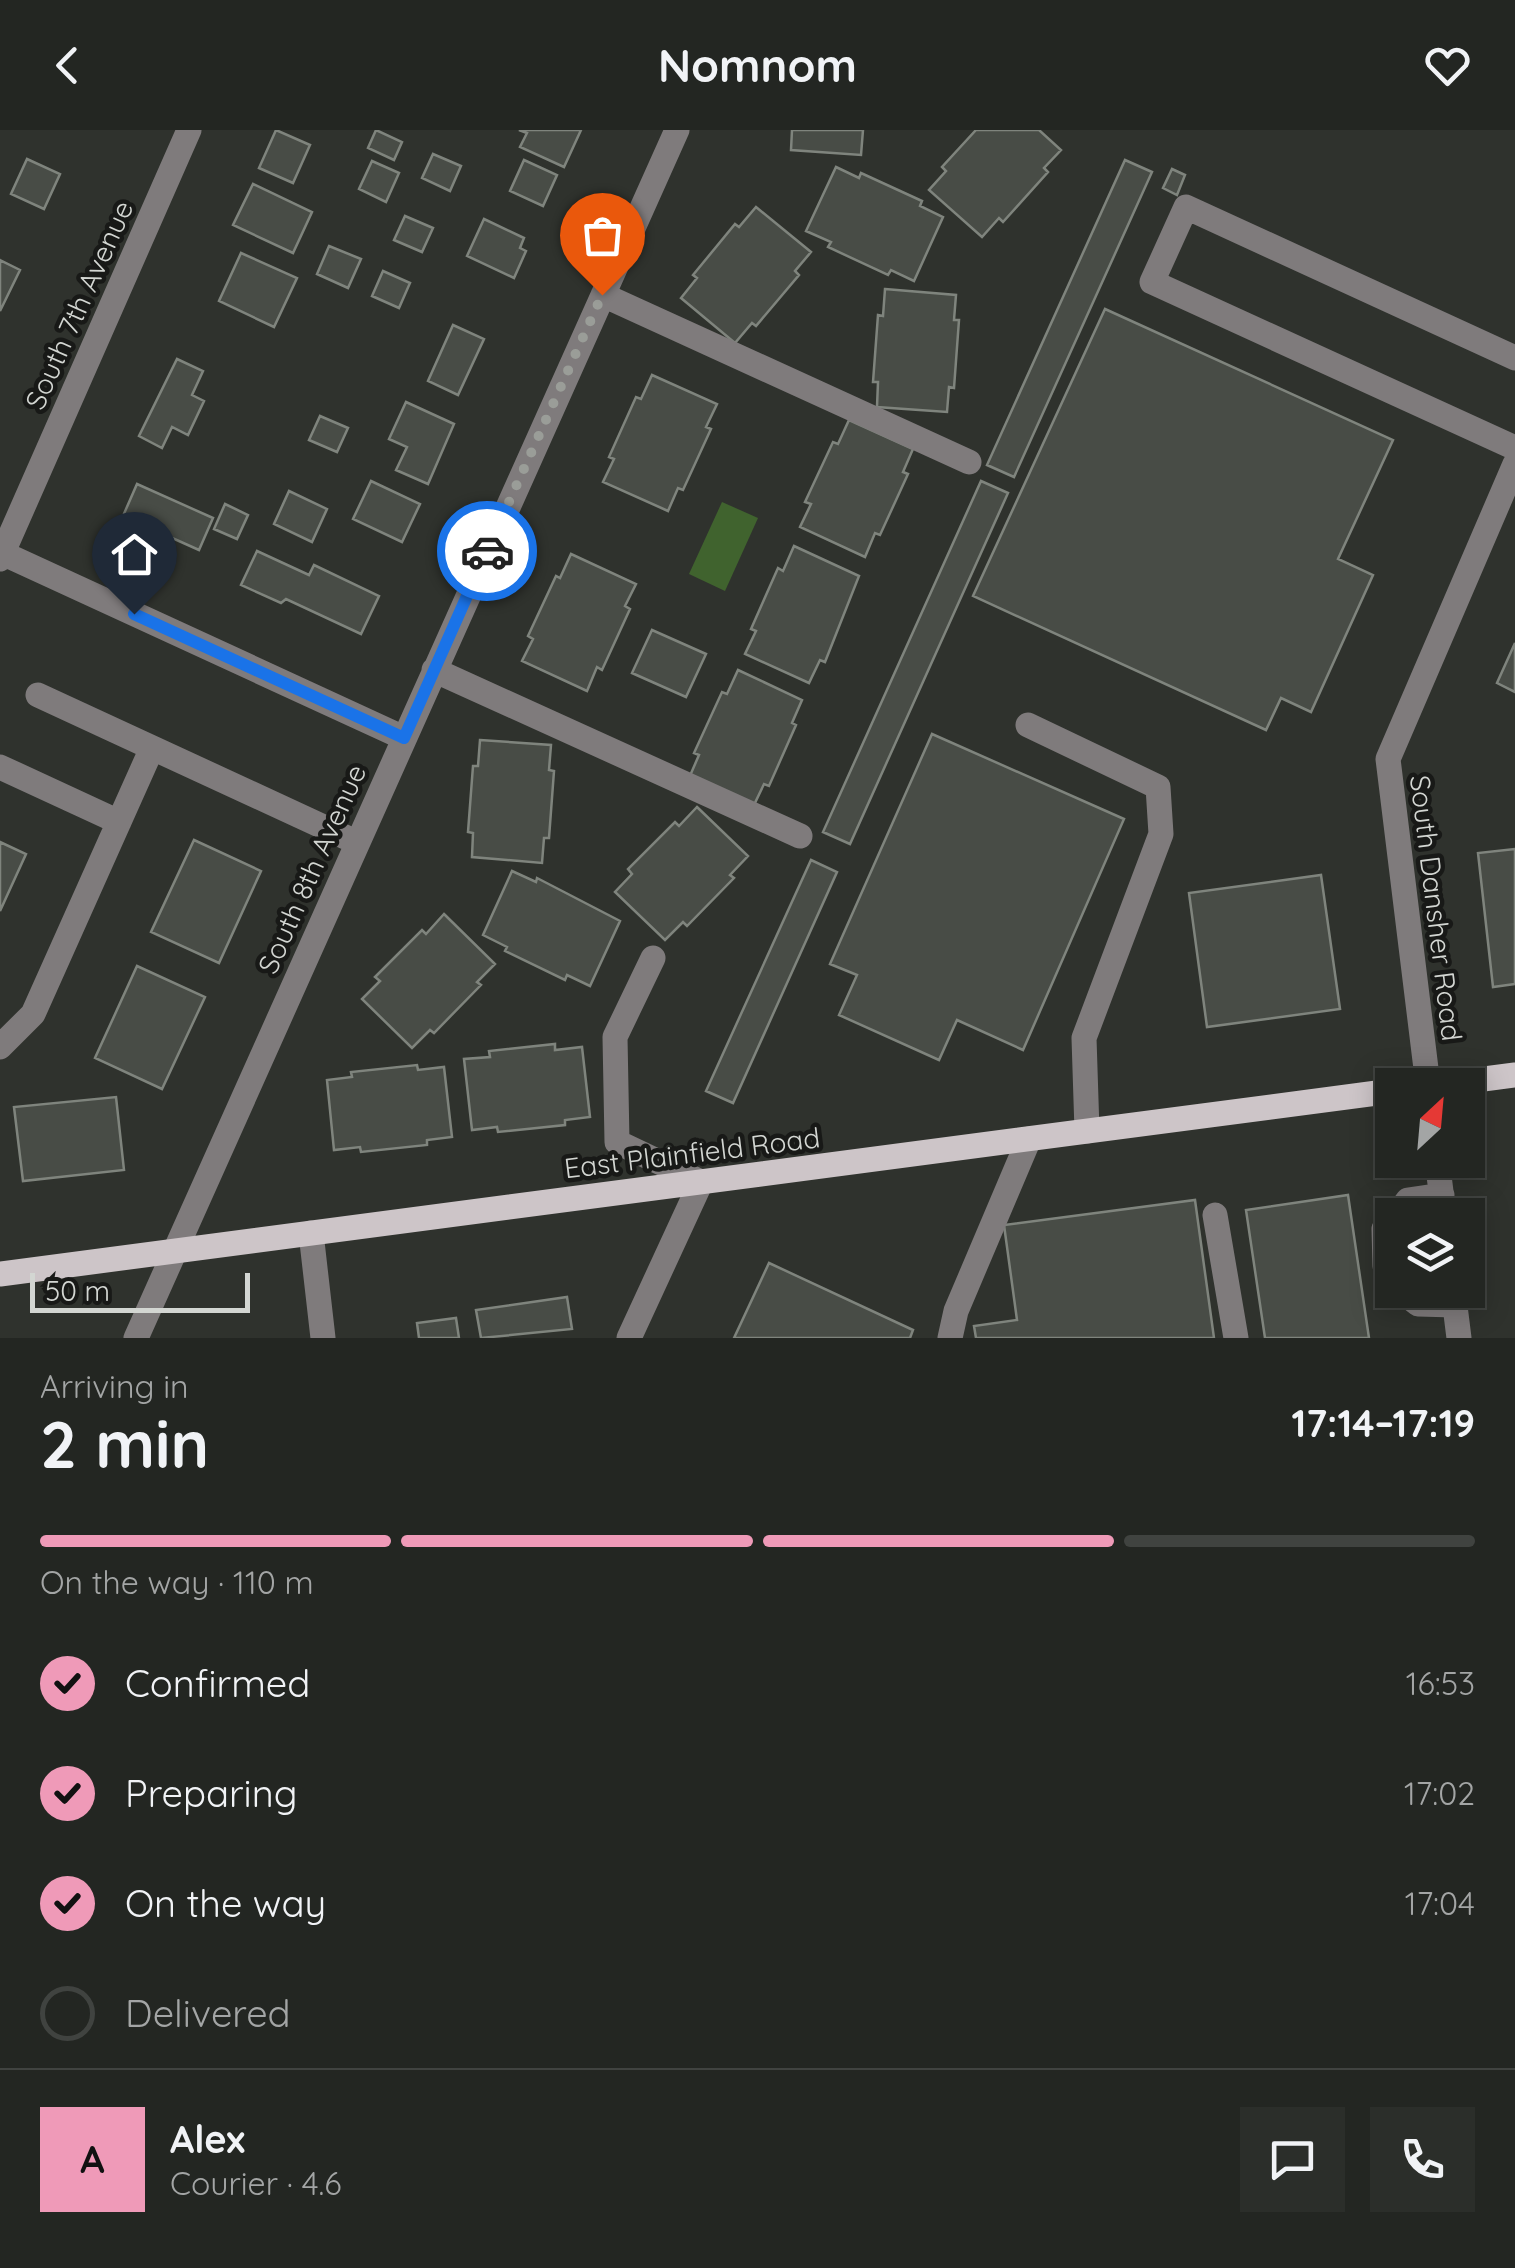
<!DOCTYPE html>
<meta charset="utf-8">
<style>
:root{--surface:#232622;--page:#2b2e2a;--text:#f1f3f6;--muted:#a3a5a5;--line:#404340;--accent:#ef9ab8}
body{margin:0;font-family:Quicksand,sans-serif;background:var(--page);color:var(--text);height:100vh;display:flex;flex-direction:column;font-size:38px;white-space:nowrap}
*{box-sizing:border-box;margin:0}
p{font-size:32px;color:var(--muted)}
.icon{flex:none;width:55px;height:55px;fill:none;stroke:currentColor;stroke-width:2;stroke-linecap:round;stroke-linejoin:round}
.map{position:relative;height:1208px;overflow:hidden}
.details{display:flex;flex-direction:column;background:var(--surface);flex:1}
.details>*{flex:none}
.needle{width:65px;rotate:26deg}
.buttons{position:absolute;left:1375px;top:938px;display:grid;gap:20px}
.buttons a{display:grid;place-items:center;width:110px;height:110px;border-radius:0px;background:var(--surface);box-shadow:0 5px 25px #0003,0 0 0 2px var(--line);font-size:50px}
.scale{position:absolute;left:30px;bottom:25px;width:220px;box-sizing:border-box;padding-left:10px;border:5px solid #d3d6d2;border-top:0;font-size:28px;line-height:35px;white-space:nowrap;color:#d3d6d2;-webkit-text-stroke:8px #181917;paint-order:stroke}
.pin{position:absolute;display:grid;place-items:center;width:85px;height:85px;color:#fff;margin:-102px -42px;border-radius:50% 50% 50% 0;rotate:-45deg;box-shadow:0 0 10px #0007}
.pin .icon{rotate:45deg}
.courier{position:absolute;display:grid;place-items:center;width:100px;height:100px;margin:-50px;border:8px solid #1a73e8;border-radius:50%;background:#fff;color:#222;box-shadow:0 2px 12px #0007}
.summary em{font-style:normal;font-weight:700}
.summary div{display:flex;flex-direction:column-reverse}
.summary{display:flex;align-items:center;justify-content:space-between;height:170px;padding:0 40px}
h1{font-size:65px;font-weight:700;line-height:75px}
.bar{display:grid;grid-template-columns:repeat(4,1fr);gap:15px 10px;align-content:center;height:120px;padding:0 40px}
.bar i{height:12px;border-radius:8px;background:var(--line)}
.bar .current{background:var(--accent)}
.bar p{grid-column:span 4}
.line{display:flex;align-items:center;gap:25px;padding:0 40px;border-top:2px solid var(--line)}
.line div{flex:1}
.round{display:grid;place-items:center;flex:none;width:105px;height:105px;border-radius:0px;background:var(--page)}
ol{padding:0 40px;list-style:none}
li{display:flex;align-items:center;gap:30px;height:110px}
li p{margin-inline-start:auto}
li .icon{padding:10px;border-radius:50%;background:var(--accent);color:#111;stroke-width:4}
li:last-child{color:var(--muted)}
li i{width:55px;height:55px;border:5px solid var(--line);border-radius:50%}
header{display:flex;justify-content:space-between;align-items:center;height:130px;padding:0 40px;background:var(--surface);font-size:45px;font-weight:700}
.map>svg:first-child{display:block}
.water{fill:#40632e}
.building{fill:#484c46;stroke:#7f847d;stroke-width:2.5}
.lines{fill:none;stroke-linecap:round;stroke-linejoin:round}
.minor{stroke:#7f7b7c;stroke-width:25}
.major{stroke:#cdc5c8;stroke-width:25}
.done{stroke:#9a9d98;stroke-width:10;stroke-dasharray:0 18}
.route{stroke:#1a73e8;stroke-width:12}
.labels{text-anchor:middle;stroke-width:9;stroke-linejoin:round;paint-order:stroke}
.street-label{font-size:28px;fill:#d3d6d2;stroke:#181917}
</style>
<header><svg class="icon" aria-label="back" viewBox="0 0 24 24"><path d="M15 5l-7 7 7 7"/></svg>Nomnom<svg class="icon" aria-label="heart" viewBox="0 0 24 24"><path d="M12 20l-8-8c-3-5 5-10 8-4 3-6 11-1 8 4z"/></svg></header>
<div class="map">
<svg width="1515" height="1208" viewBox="0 0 1515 1208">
<rect width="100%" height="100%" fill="#2f322d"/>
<path class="water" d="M722,372L758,388L725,461L689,444Z"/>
<path class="building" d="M276,0L310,15L293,53L259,38Z
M376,0L402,12L394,30L368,18Z
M519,0H581L564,37L520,17L527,3Z
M792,0H863L861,25L791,20Z
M976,0H1039L1061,20L1044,38L1048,42L1003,92L999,88L982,107L929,60L946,41L942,37Z
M433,24L461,36L450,61L422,48Z
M27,29L60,44L44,79L11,64Z
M524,30L557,45L543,76L510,61Z
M1125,30L1152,42L1014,347L987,335Z
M372,31L399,43L386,72L359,59Z
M836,37L859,48L861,43L922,71L920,76L943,87L914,151L891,140L888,145L828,117L831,112L806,101Z
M1172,39L1185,45L1177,65L1163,58Z
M253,54L312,82L293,123L233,95Z
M756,77L811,122L795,141L799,145L756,196L752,193L735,213L681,168L697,148L693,145L735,94L739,97Z
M405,86L433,98L422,122L394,110Z
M484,89L524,108L520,118L526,121L514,148L467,126Z
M329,116L361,129L348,158L317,144Z
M241,123L297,148L274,197L219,171Z
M0,130L20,140L0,181Z
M383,141L410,153L399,178L372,166Z
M885,159L956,165L954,190H959L954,258L949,257L947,282L877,277L878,252H873L878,185L883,186Z
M1105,179L1393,310L1338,429L1373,445L1311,582L1281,568L1266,600L973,466Z
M453,195L484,209L458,265L428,251Z
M177,229L203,241L192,265L204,271L188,305L172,297L162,318L139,306Z
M652,245L717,274L706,297L711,299L683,360L678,358L668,381L603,352L614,329L609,327L636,267L641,269Z
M406,272L454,294L428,354L396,340L407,317L389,309Z
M320,286L348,298L337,322L309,310Z
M849,290L913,319L903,342L908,344L880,405L875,403L865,427L800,397L811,374L805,372L833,312L838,314Z
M371,351L420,374L402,412L353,389Z
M981,351L1008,363L850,714L823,702Z
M137,354L213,388L199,420L123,386Z
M289,361L327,379L312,412L274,394Z
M225,374L248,385L237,409L214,399Z
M794,416L859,446L825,532L820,530L809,553L745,524L756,501L751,499L778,438L783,441Z
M257,421L309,445L314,435L379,466L361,504L286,469L281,473L241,455Z
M571,424L636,454L625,476L630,479L602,540L597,537L587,561L522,531L533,509L528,506L556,446L560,448Z
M652,500L706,524L686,567L632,543Z
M1515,513V562L1497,553Z
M738,540L802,570L792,593L796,595L769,656L764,654L753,677L689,648L699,625L694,623L722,562L727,564Z
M932,604L1124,689L1023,920L957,890L939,930L839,885L857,845L830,834Z
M480,610L551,615L549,640L554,641L549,708H544L542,733L472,727L473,703L468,702L473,636H478Z
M697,677L748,726L730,745L734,748L687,796L683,792L665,810L615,762L632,744L628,739L675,692L679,696Z
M194,710L261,741L219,833L151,802Z
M0,712L26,724L0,781Z
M1515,719V854L1493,857L1478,723Z
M811,730L837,742L733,973L706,961Z
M512,741L536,752L537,748L620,791L590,856L567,845L565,850L505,821L507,817L483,805Z
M1321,745L1340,879L1207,897L1189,763Z
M444,784L495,834L477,852L481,855L434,903L430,900L412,918L362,869L380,851L375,847L422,800L426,804Z
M137,836L205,867L162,959L95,928Z
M555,914V920L582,917L590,987L565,990V995L498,1002L497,997L472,1000L464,929L490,927L489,921Z
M417,935L418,940L444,937L452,1007L427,1010V1015L361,1022L360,1017L334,1020L327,950L352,947L351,942Z
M116,967L124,1040L23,1051L14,977Z
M1348,1065L1369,1208H1265L1246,1080Z
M1195,1070L1214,1208H976L974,1196L1017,1190L1004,1095Z
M769,1133L913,1200L910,1208H734Z
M567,1167L572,1199L481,1208L476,1180Z
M456,1188L459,1208H419L417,1193Z"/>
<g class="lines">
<path class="minor" d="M603,165L969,332
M1515,228L1186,77L1152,152L1515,318
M0,422L404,608
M0,429L189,0
M434,540L800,706
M38,565L356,712
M1028,595L1158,657L1161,704L1084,908L1087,1001
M0,637L119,692
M0,917L33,884L152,618
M1428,955L1388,629L1515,334
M1437,1030L1444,1085
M1215,1085L1236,1208
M1397,1085L1408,1070L1442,1065
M1392,1090L1384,1099L1385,1136L1392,1148
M311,1103L323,1208
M1400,1160L1418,1174L1455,1175
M1453,1160L1459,1208
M136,1208L677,0
M629,1208L701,1052L617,1012L615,907L653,828
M950,1208L956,1181L1029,1009"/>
<path class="major" d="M1438,955L1515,945
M0,1144L1392,961"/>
</g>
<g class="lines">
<path class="done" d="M487,421L602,165"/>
<path class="route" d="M134,484L404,608L487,421"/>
</g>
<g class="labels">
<g class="street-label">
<text transform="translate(79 175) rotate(-66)" y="10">South 7th Avenue</text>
<text transform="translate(312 739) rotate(-66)" y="10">South 8th Avenue</text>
<text transform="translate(1436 778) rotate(83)" y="10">South Dansher Road</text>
<text transform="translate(692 1023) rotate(-7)" y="10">East Plainfield Road</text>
</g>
</g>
</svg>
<div class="buttons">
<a><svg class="needle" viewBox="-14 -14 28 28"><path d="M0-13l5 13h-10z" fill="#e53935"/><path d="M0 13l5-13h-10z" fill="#a3a5a5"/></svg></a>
<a><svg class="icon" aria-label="layers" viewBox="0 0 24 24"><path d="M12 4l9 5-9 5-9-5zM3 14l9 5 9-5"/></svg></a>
</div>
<div class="scale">50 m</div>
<div class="pin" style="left:602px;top:165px;background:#ea580c"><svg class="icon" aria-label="bag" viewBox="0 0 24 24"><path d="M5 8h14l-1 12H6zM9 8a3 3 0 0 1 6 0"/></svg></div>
<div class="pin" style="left:134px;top:484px;background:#1f2937"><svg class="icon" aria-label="home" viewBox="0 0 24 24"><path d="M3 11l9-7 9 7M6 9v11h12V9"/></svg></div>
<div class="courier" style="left:487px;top:421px"><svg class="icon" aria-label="car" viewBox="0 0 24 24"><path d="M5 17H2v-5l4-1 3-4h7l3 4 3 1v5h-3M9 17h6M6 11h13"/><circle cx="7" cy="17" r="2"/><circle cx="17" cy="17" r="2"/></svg></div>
</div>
<section class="details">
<div class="summary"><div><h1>2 min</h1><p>Arriving in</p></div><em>17:14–17:19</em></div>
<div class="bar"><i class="current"></i><i class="current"></i><i class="current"></i><i></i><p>On the way · 110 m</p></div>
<ol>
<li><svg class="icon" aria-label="check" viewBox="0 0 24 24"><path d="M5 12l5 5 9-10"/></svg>Confirmed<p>16:53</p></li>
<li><svg class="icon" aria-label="check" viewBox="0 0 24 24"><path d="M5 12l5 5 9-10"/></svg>Preparing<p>17:02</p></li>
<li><svg class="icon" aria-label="check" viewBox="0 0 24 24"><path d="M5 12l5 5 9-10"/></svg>On the way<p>17:04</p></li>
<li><i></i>Delivered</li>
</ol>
<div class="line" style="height:180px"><b class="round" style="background:var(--accent);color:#111">A</b><div><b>Alex</b><p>Courier · 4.6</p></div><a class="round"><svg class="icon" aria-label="chat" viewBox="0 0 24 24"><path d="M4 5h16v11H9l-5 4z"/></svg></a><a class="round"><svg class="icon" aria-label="phone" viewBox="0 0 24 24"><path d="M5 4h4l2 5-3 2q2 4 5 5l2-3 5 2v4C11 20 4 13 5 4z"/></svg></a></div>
</section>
